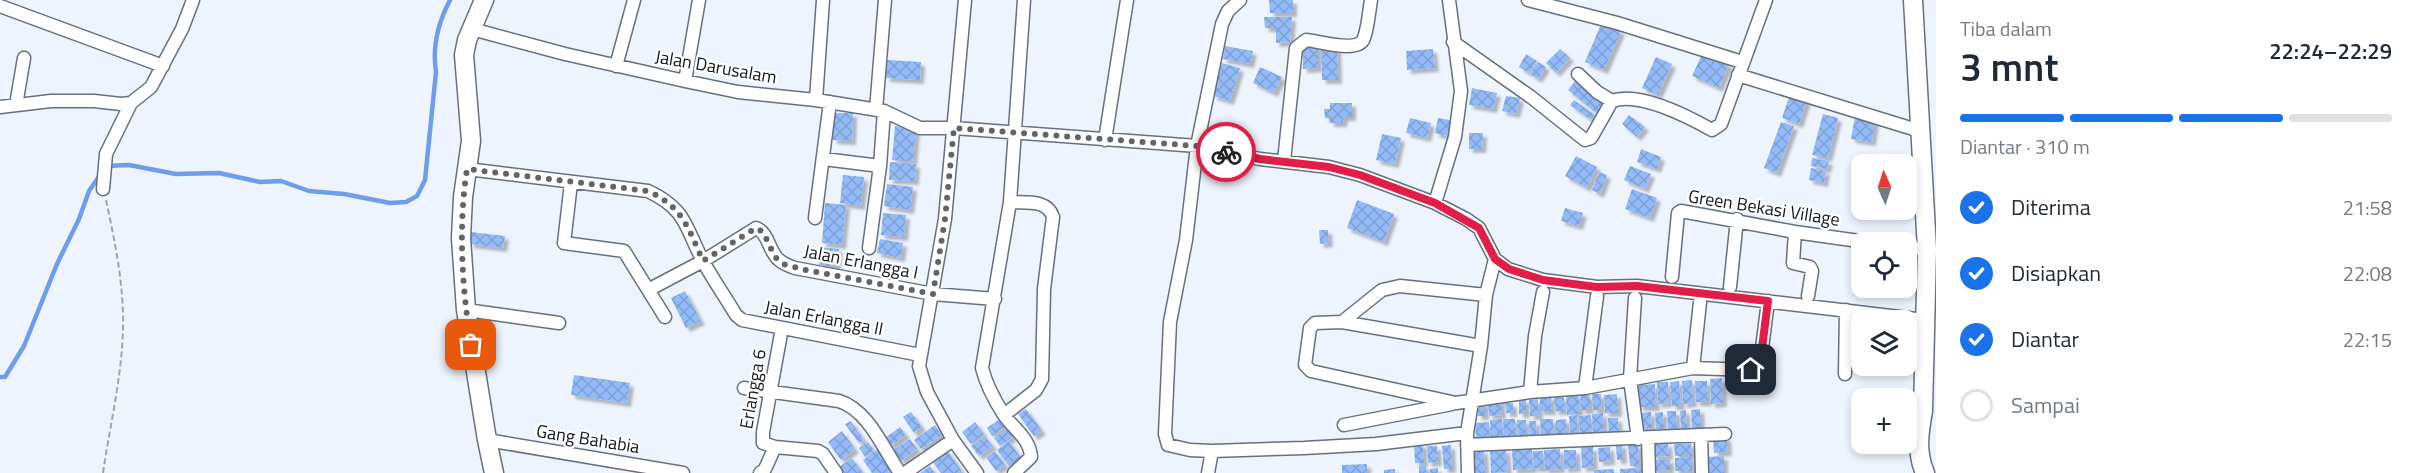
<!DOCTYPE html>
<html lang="id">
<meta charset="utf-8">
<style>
:root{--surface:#fff;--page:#f6f6f7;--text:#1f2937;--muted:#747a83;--line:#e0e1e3;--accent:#1a73e8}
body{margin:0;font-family:"Titillium Web",sans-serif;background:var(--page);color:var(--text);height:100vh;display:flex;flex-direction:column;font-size:22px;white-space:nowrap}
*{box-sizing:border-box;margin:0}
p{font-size:20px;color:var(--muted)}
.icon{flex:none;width:33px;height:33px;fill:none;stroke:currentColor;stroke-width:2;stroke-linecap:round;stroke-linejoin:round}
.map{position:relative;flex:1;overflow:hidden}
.drawer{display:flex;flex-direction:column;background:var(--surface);width:480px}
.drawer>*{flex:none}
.needle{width:39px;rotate:357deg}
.tools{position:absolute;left:1851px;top:154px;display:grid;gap:12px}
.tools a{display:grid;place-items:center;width:66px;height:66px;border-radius:12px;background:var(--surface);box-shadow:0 3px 9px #0003;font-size:30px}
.pin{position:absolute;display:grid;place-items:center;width:51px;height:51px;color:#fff;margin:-26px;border-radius:12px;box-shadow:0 3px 9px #0006}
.courier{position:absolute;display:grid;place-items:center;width:60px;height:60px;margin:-30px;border:4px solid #e11d48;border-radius:50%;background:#fff;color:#222;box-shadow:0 2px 8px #0007}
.overview em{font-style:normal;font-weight:600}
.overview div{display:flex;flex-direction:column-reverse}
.overview{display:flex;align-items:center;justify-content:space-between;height:102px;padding:0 24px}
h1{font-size:39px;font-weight:600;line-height:45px}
.bar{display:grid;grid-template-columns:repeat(4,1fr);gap:9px 6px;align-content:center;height:72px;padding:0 24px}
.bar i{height:8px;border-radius:4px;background:var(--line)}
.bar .active{background:var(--accent)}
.bar p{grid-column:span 4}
ol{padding:0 24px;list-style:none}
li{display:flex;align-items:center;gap:18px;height:66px}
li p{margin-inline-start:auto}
li .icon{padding:6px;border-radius:50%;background:var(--accent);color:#fff;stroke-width:4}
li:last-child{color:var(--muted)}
li i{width:33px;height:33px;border:3px solid var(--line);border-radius:50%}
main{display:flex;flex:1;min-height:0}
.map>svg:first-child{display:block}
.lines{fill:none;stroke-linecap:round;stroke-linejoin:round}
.stream{stroke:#6e9eea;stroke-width:4.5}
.building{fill:url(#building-cross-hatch);filter:url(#shadow)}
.street-casing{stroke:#67707e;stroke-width:15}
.secondary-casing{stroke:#67707e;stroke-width:21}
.path{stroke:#a0a6ae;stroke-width:2;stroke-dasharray:6 3;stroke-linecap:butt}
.street{stroke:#fff;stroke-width:12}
.secondary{stroke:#fff;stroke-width:18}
.done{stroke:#60646b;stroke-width:6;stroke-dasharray:0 10.8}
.route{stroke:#e11d48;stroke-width:8}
.labels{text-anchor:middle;stroke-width:4.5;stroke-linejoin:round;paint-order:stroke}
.street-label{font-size:18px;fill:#13171c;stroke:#fff}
</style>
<main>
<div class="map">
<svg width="1936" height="473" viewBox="0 0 1936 473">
<defs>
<pattern id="building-cross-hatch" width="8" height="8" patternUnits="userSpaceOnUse" patternTransform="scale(1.5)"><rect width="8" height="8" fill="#94bbf9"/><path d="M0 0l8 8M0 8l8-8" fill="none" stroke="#7fa0d5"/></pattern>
<filter id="shadow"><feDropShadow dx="4" dy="4" stdDeviation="1.5" flood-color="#0004"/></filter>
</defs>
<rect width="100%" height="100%" fill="#eef4fe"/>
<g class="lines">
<path class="stream" d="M106,166L129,165L176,174L219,173L260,182L281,181L309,191L344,194L390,203L406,202L417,196L425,180L436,72C432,47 438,23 450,0
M0,377H5L24,346L57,264L79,219L89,191L100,175"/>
</g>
<path class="building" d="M1269,0H1293V13H1270Z
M1264,17H1292L1290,42L1276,43V28H1265Z
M1602,22L1621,31L1604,70L1585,62Z
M1318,45V68L1303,69V46Z
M1225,46L1253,51L1250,64L1223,59Z
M1321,48H1337L1338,80H1322Z
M1433,49L1435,68L1407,70L1406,51Z
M1560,49L1570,58L1556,73L1546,63Z
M1703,52L1729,64L1719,88L1692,76Z
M1526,54L1537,61L1529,73L1519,67Z
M1656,57L1672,64L1658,95L1642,88Z
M887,60L921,62L920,80L886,78Z
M1538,62L1546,67L1538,79L1530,74Z
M1222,63L1240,68L1230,101L1213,96Z
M1260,67L1282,77L1274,93L1253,83Z
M1576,80L1608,105L1599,115L1568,90Z
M1472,88L1497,93L1493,109L1469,105Z
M1790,94L1807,100L1799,124L1782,118Z
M1506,96L1520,98L1516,114L1502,111Z
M1574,100L1595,115L1591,120L1570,105Z
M1330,103H1352V117H1344L1343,123H1330V118H1325L1324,109H1330Z
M833,113H853L852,141L833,140Z
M1823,114L1838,118L1828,158L1812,155Z
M1629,115L1645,127L1637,137L1622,124Z
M1855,117L1875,120L1872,142L1851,139Z
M1410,118L1431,123L1427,138L1406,133Z
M1438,118L1455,121L1452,137L1435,133Z
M1781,122L1794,126L1777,173L1764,168Z
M895,126L916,128L913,162L892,160Z
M1469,133H1483L1482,149H1469Z
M1382,134L1401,138L1395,164L1376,160Z
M1641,149L1661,157L1657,169L1637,162Z
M1576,156L1597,167L1587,188L1565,176Z
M1812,158L1829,161L1827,169L1811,166Z
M890,162L916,164L915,181L889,180Z
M1630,166L1651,174L1645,189L1624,180Z
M1811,168L1826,171L1824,183L1809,180Z
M1599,172L1607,175L1600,194L1592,190Z
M843,175L864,177L861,206L840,203Z
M887,184L913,187L910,210L884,206Z
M1632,189L1657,198L1650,218L1625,209Z
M1357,200L1394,214L1384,242L1347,228Z
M825,203L846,205L842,245L822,243Z
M1565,208L1583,213L1579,226L1561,221Z
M883,213L906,215L904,237L881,235Z
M1319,230H1328L1329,243L1320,244Z
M471,232L505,236L503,248L470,244Z
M880,239L903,243L901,258L877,253Z
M821,247L839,249L836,267L819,265Z
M685,291L701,321L686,328L671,298Z
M574,375L630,383L627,403L571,395Z
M1722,378L1723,403L1711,404L1710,379Z
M1692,380L1693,403L1683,404L1682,381Z
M1679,381L1681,406H1672L1670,382Z
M1695,381H1707L1708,402H1696Z
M1657,382H1668L1669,403L1658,404Z
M1655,384L1656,407H1639L1638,385Z
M1592,394H1601L1602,410H1593Z
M1617,394L1618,413H1605L1604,395Z
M1579,395V414L1567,415L1566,396Z
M1580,395H1590V410H1581Z
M1540,396H1551L1552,411H1540Z
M1554,397H1564L1565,411H1555Z
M1501,398L1502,415L1489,416L1488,399Z
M1526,399V414H1519V400Z
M1538,399L1539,416H1530L1529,400Z
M1485,402V416H1478L1477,403Z
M1505,403H1513V413H1506Z
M1026,409L1042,431L1034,436L1018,414Z
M1700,409L1701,428L1692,429L1691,410Z
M1686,410L1687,428L1681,429L1680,411Z
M1667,411H1676L1677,429H1668Z
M911,412L922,427L914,433L903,417Z
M1651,412L1652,428L1641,429L1640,413Z
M1663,412L1664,429H1656L1655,413Z
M1603,413L1604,433L1593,434L1592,414Z
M1577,415L1578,439L1571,440L1569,416Z
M1591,415L1592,436L1580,437L1579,416Z
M1001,418L1007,426L992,436L987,428Z
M1608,418H1618L1619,437L1609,438Z
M1502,419L1504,442L1491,443L1490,420Z
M1503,419H1515L1516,435L1504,436Z
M1540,419H1553L1554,438H1541Z
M1566,419L1567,435L1556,436V420Z
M1517,420H1526L1527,439H1518Z
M851,421L864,440L859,443L845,424Z
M1529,421H1536L1537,438L1530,439Z
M975,422L984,434L971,444L962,432Z
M1489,422L1490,439L1476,440L1475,423Z
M935,425L942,435L921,449L914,440Z
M900,427L906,435L891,446L885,438Z
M1007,429L1013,437L1000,446L994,438Z
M842,431L855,449L841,460L828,442Z
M985,436L993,446L979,456L971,446Z
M1713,437H1727L1728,452L1714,453Z
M910,439L917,449L901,461L893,450Z
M1009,441L1021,458L1009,466L997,450Z
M868,442L874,450L865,457L859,448Z
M1668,443L1669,456L1653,457L1652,444Z
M1691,443L1692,456H1675L1674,444Z
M1414,444H1423L1424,463H1415Z
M1616,444H1622L1623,460H1617Z
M1628,444H1638L1639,466H1630Z
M1451,445L1452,469H1444L1442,446Z
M1427,446H1437L1438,462L1428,463Z
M1581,447H1593L1594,467L1582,468Z
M1610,447L1611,461L1599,462L1598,448Z
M878,449L895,473H872L863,460Z
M1506,449L1508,472L1491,473L1490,450Z
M1532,449L1533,469L1513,470L1512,450Z
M1560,449L1561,469L1545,470L1544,450Z
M947,450L963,473H941L932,461Z
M1484,450L1485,473H1472L1471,451Z
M1564,450H1576L1577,468L1564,469Z
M995,451L1005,465L996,471L986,457Z
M1533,451H1543L1544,468H1534Z
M1724,456V473H1707L1706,457Z
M1692,457V471H1675V458Z
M852,458L863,473H844L839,467Z
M1670,459V470L1653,471L1652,460Z
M1367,464V473H1342V465Z
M930,466L935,473H920Z
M1419,466H1426L1427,473H1419Z
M1438,468V473H1430V469Z
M1642,468V473H1620V469Z
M1395,469V473H1384V470Z
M1614,469V473H1594V470Z"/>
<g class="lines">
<g class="street-casing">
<path id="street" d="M965,0L945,219L919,366L927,392L953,440L977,473
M1240,0L1228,11L1222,24L1197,146L1186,240L1170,322L1165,434L1168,445L1190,450L1212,451L1304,448L1376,444L1467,433
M1528,0L1617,23L1742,62
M0,6L163,66
M472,29L565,54L685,81L738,92L816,100L884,111L920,128H954L1197,146L1260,159L1329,167L1360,175L1435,203L1466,219L1479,228L1495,259L1508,269L1543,280L1597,287L1637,286L1925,320
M1453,42L1531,97L1585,140L1591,138L1612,101C1639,91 1689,117 1712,130L1721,124L1766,0
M616,66L634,0
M1578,74L1597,92L1612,101
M1738,75L1920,131
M685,81L699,0
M816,100L823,0
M16,105L24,58
M0,107L51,101H94L121,104L131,103L151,87L182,29L193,0
M876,110L885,0
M1105,140L1127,0
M824,159L880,166
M1284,161L1296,48L1306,40C1319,41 1359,54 1364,38C1368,27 1369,12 1371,0
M467,169L648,191C688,210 685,228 704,263C714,281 726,298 736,315L742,320L920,355
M571,183L564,243L624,251L665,317
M103,189L106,154L131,103
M1435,203L1455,137L1461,91L1449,0
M815,218L830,102
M1795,232L1793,263L1810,267L1812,271L1808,296
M869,248L880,166L884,111
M1906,248L1927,249
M1672,277L1678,213L1681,211L1795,232L1873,243
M1730,287L1737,219
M648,290L703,261L756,228C768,232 769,251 778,259C783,264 789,266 795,268L933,294L995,299
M1635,298L1630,379L1638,439
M466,310L559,323
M1342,322L1382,290L1400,286L1486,295
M782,328L763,432V443L775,447L818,451L823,454L836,473
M1481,346L1342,322L1315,323L1310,328L1305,365L1311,371L1456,403L1530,392L1585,388L1693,368L1751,370L1761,356L1768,301
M1693,368L1700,302
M1845,374L1846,310
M744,388L839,401C868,410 883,448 900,473
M1585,388L1597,296
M1530,392L1535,336L1543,292
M1004,415L1036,390L1042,379L1044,289L1053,217C1047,199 1027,203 1010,202
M1344,425L1452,404
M1701,435L1702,473
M1648,438L1649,473
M487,440L683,473
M1467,445L1725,434
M760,473L765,469L775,447
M905,473L953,440
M1014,473L1031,457C1030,439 1014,429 1004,415C995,401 986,384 982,368L1010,202L1024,0
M1208,473L1212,451
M1468,473L1467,433L1481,346L1486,295L1495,259"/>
</g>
<g class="secondary-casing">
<path id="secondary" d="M484,0L467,40L464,55L471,141L463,197L461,238L466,310L487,440L494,473
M1913,0L1927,249L1923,411C1919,433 1916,452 1925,473"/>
</g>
<path class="path" d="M103,473C110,425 122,376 123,328C124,285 115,242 106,200"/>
<use href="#street" class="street"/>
<use href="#secondary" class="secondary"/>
</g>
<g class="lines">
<path class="done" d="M471,345C462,286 458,228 467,169L648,191C683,207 688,228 703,261L756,228L763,232L775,257L783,264L806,270L933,294L945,219L954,128L1197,146L1226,152"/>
<path class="route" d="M1226,152L1260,159L1329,167L1360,175L1435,203L1479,228L1495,259L1509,269L1543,280L1596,287L1637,286L1768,301L1761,356L1751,370"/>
</g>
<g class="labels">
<g class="street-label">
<text transform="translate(716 67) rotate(10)" y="6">Jalan Darusalam</text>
<text transform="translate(1764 208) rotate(9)" y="6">Green Bekasi Village</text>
<text transform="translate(861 262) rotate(11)" y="6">Jalan Erlangga I</text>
<text transform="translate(824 318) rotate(11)" y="6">Jalan Erlangga II</text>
<text transform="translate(753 389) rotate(-80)" y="6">Erlangga 6</text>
<text transform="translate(588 439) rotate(9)" y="6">Gang Bahabia</text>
</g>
</g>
</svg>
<div class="tools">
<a><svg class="needle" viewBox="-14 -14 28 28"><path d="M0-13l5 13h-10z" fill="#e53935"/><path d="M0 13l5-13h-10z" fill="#747a83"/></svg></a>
<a><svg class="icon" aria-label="locate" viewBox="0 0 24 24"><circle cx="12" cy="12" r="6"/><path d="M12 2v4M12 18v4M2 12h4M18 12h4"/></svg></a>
<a><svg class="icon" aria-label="layers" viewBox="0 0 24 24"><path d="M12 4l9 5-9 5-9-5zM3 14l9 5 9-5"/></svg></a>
<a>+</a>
</div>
<div class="pin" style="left:471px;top:345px;background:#ea580c"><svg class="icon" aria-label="bag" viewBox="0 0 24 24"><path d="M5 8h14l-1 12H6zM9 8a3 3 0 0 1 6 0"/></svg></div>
<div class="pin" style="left:1751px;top:370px;background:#1f2937"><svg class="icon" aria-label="home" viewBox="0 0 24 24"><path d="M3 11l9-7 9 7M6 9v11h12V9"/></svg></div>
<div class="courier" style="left:1226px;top:152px"><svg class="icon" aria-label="bike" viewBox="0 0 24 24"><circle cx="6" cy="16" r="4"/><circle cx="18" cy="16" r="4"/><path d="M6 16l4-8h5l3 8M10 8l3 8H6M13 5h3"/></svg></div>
</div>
<section class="drawer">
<div class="overview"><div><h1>3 mnt</h1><p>Tiba dalam</p></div><em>22:24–22:29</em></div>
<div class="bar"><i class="active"></i><i class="active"></i><i class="active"></i><i></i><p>Diantar · 310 m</p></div>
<ol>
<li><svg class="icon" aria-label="check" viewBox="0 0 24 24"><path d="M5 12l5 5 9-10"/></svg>Diterima<p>21:58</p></li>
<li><svg class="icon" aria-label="check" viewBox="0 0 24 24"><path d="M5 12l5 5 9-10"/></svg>Disiapkan<p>22:08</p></li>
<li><svg class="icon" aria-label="check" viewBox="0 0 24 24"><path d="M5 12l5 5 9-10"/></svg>Diantar<p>22:15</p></li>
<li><i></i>Sampai</li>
</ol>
</section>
</main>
